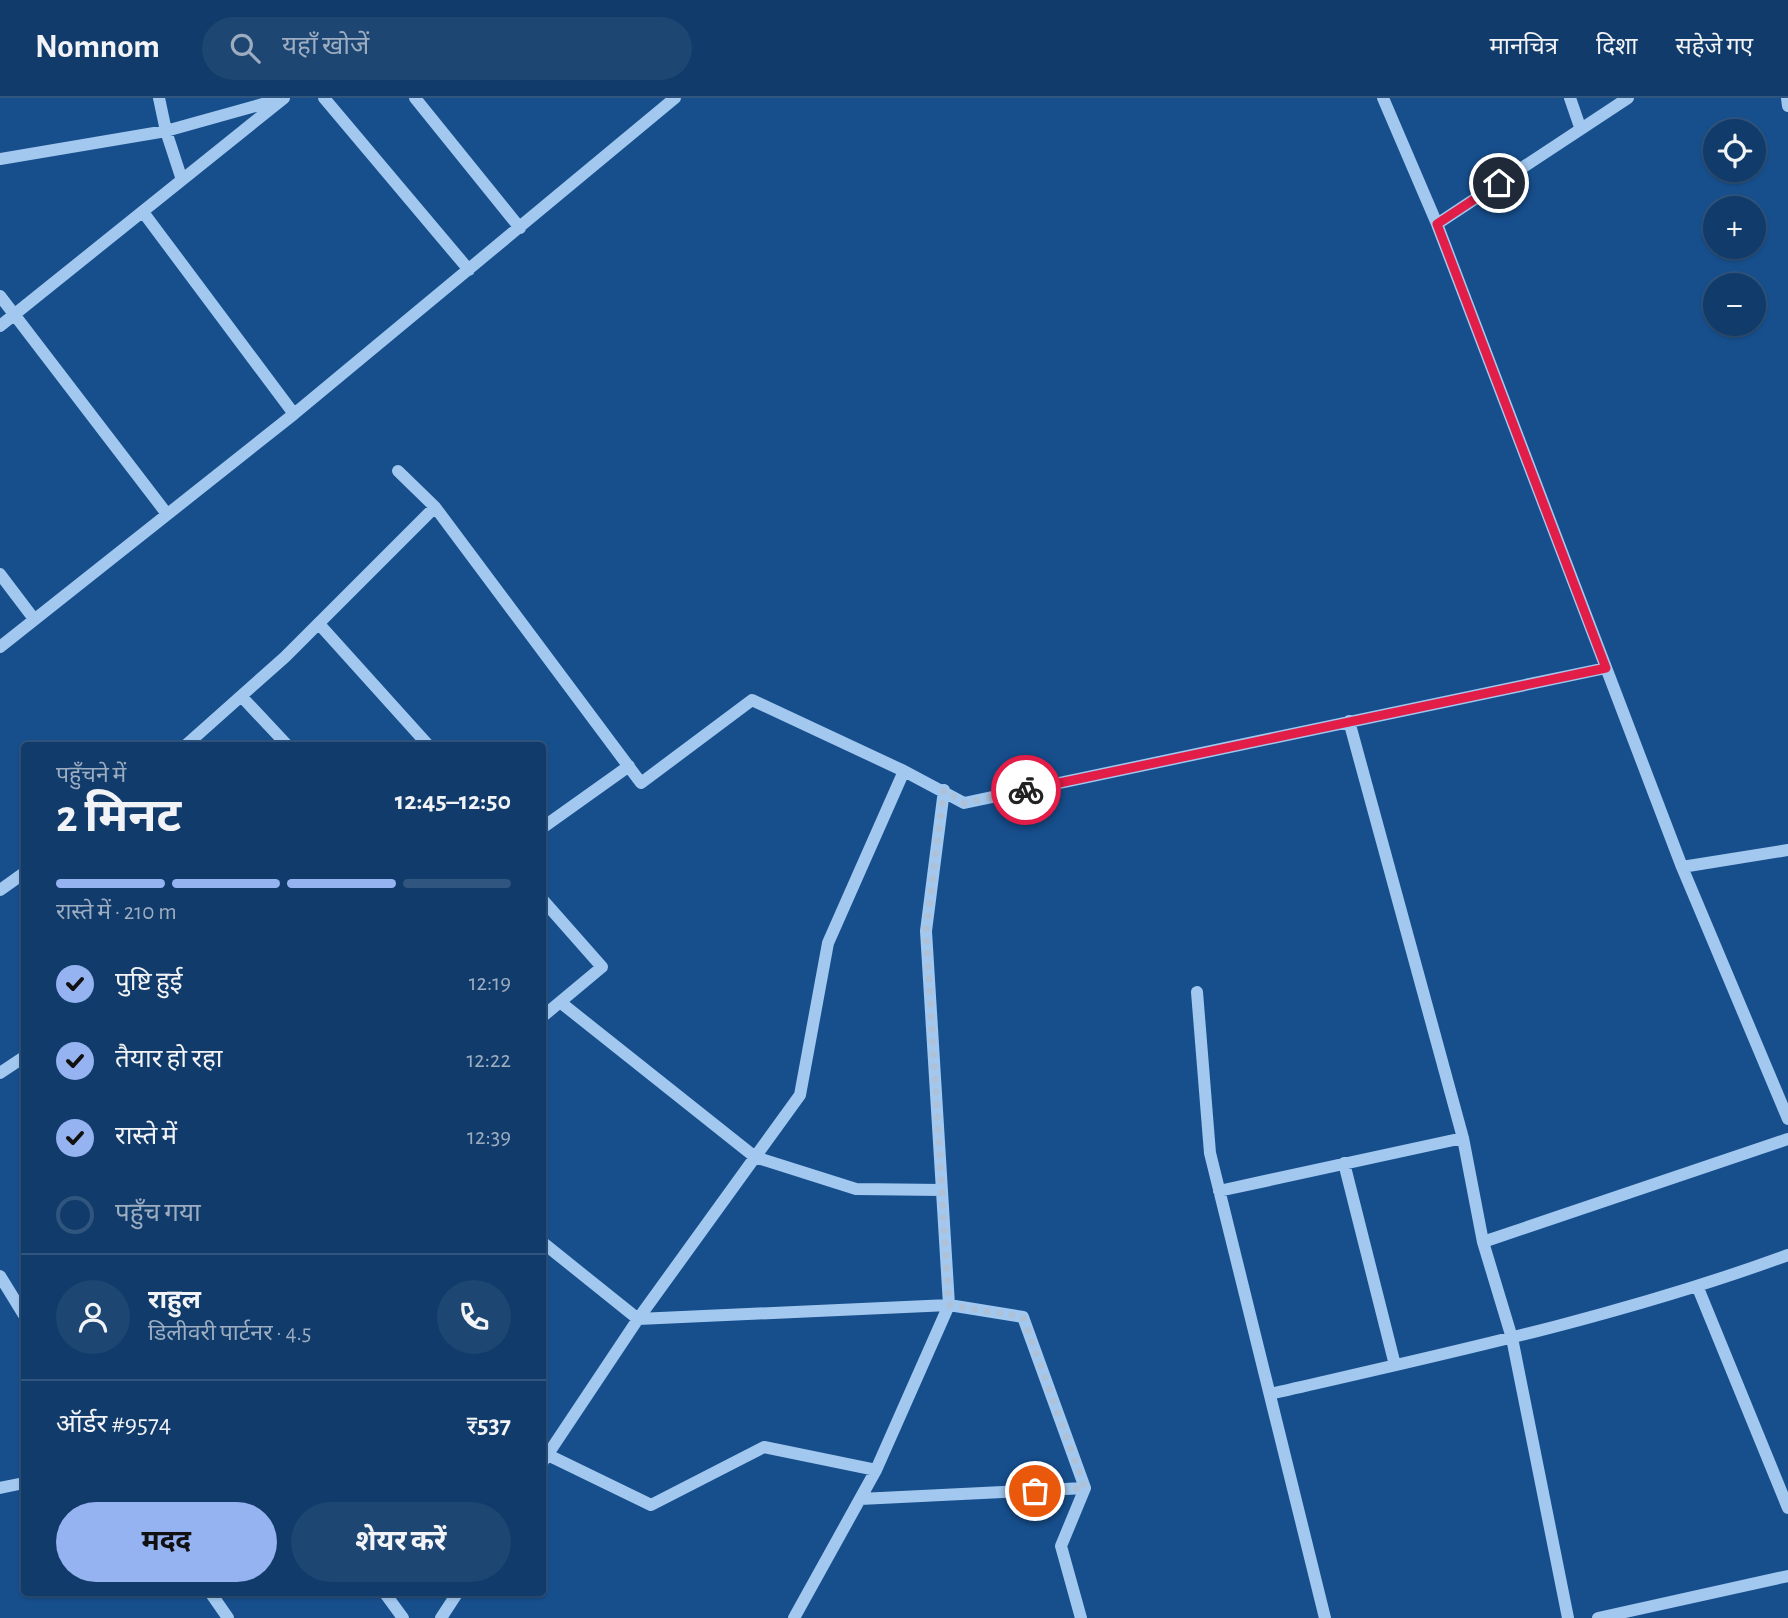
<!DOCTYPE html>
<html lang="hi">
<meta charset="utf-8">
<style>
:root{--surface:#113b6a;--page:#1e4672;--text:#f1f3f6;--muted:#9cadc1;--line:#30557e;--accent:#95b2f1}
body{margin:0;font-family:"Alegreya Sans","Noto Sans Devanagari",sans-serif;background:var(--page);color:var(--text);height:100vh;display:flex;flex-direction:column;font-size:26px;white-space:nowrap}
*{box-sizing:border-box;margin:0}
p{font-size:23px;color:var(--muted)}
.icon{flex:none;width:38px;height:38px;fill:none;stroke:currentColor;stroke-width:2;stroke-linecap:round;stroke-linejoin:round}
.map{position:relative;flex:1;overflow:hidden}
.drawer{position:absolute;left:21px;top:644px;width:525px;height:854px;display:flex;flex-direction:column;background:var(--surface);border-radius:7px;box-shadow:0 2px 5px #0004,0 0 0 2px var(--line)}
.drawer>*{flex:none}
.tools{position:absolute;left:1703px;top:21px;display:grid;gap:14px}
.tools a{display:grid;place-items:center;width:63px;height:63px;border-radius:50%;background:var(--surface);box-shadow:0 2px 5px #0004,0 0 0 2px var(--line);font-size:35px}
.pin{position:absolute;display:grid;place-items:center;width:60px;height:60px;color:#fff;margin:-30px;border:4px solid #fff;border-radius:50%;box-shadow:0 2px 7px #0007}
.courier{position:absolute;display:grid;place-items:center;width:70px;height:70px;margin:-35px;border:5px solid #e11d48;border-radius:50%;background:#fff;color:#222;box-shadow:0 2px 9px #0007}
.head em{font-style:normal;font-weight:700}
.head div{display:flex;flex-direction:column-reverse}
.head{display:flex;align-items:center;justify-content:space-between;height:119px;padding:0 35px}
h1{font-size:46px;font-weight:700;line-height:52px}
.bar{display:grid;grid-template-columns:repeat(4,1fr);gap:10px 7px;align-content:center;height:84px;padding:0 35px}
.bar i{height:9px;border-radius:5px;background:var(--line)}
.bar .selected{background:var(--accent)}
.bar p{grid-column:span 4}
.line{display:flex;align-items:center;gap:18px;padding:0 35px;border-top:2px solid var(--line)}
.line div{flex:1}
.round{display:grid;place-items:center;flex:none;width:74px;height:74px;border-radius:37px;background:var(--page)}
ol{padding:0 35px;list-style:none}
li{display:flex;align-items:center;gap:21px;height:77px}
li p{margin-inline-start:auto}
li .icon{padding:7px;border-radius:50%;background:var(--accent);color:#111;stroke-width:4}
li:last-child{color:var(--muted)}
li i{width:38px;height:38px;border:4px solid var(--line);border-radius:50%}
.primary-button{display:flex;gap:14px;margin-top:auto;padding:14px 35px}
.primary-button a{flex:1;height:80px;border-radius:42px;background:var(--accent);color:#111;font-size:28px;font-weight:700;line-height:80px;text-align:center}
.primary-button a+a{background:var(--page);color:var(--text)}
header{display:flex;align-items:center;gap:42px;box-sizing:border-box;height:98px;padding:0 35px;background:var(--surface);border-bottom:2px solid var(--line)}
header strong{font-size:33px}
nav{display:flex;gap:38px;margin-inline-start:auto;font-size:24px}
.search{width:490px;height:63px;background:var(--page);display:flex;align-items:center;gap:18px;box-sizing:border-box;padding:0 24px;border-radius:38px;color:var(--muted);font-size:26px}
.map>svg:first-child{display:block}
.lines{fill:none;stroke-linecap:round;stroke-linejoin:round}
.minor{stroke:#a2c8ef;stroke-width:12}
.done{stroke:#aec1d7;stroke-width:7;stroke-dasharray:0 12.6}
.route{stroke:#e11d48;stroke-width:9}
</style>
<header>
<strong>Nomnom</strong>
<div class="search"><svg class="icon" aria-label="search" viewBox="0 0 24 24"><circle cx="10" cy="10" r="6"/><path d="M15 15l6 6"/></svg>यहाँ खोजें</div>
<nav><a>मानचित्र</a><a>दिशा</a><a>सहेजे गए</a></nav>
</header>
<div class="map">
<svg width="1788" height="1520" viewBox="0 0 1788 1520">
<rect width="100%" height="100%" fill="#174f8d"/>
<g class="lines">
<path class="minor" d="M159,0L166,33L182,82
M324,0L469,172
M415,0L520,130
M1383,0L1437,126L1682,769L1788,1021
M1570,0L1580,29
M1787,0L1788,8
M0,61L166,33L277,2
M143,114L294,316
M1437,126L1628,0
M0,198L167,416
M0,228L284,0
M398,373L435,409L641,685L752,602L904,673L964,705L1606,570
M0,476L34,521
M319,526L429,648
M0,549L294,316L675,0
M241,598L288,648
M1349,623L1463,1040L1483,1144L1512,1240L1568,1520
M185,648L285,559L435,409
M542,730L629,668
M1682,769L1788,752
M0,792L24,775
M542,801L602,869L542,919
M1197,894L1210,1055L1325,1520
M560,904L755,1059L856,1091L942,1092
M0,975L24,959
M1344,1065L1395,1267
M1219,1093L1463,1040
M542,1144L638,1221L800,997L828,845L904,673
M1483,1144L1788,1041
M0,1178L24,1217
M1698,1190L1788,1410
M1270,1296C1444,1256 1619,1219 1788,1157
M548,1357L651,1407L764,1349L876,1372
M542,1365L638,1221L949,1207L1023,1219L1085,1390L1061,1448L1081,1520
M0,1390L24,1385
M860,1401L1085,1390
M210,1494L228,1520
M384,1494L403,1520
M441,1520L458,1494
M794,1520L876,1372L949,1207L926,833L944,692
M1598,1520L1788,1478"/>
</g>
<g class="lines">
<path class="done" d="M1026,692L964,705L944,692L926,833L949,1207L1023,1219L1085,1390L1035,1393"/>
<path class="route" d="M1026,692L1606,570L1437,126L1499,85"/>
</g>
</svg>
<div class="tools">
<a><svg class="icon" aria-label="locate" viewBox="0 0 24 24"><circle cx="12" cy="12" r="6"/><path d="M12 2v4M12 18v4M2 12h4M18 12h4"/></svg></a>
<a>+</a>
<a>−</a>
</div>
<div class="pin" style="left:1035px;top:1393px;background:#ea580c"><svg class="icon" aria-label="bag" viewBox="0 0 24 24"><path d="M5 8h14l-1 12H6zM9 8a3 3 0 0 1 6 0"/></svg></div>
<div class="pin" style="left:1499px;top:85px;background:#1f2937"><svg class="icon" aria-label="home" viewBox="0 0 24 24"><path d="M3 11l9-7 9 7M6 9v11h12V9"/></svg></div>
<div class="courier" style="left:1026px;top:692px"><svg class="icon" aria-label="bike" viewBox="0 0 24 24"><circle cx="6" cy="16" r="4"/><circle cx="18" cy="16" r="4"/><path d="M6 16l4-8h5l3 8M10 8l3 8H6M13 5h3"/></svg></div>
<section class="drawer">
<div class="head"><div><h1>2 मिनट</h1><p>पहुँचने में</p></div><em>12:45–12:50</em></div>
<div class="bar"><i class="selected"></i><i class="selected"></i><i class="selected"></i><i></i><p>रास्ते में · 210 m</p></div>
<ol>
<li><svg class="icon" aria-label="check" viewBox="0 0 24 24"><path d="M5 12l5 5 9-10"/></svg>पुष्टि हुई<p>12:19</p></li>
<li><svg class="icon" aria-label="check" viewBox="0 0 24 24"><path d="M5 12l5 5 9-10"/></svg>तैयार हो रहा<p>12:22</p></li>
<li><svg class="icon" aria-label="check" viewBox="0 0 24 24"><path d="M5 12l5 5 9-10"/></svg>रास्ते में<p>12:39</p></li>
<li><i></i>पहुँच गया</li>
</ol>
<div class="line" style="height:126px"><a class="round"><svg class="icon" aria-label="person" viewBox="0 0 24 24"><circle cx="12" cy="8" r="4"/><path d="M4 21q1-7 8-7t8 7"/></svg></a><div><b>राहुल</b><p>डिलीवरी पार्टनर · 4.5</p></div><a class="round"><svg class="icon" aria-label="phone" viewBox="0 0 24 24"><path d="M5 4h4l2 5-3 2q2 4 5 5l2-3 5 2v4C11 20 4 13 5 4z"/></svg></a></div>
<div class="line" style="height:91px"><div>ऑर्डर #9574</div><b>₹537</b></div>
<div class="primary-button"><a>मदद</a><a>शेयर करें</a></div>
</section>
</div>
